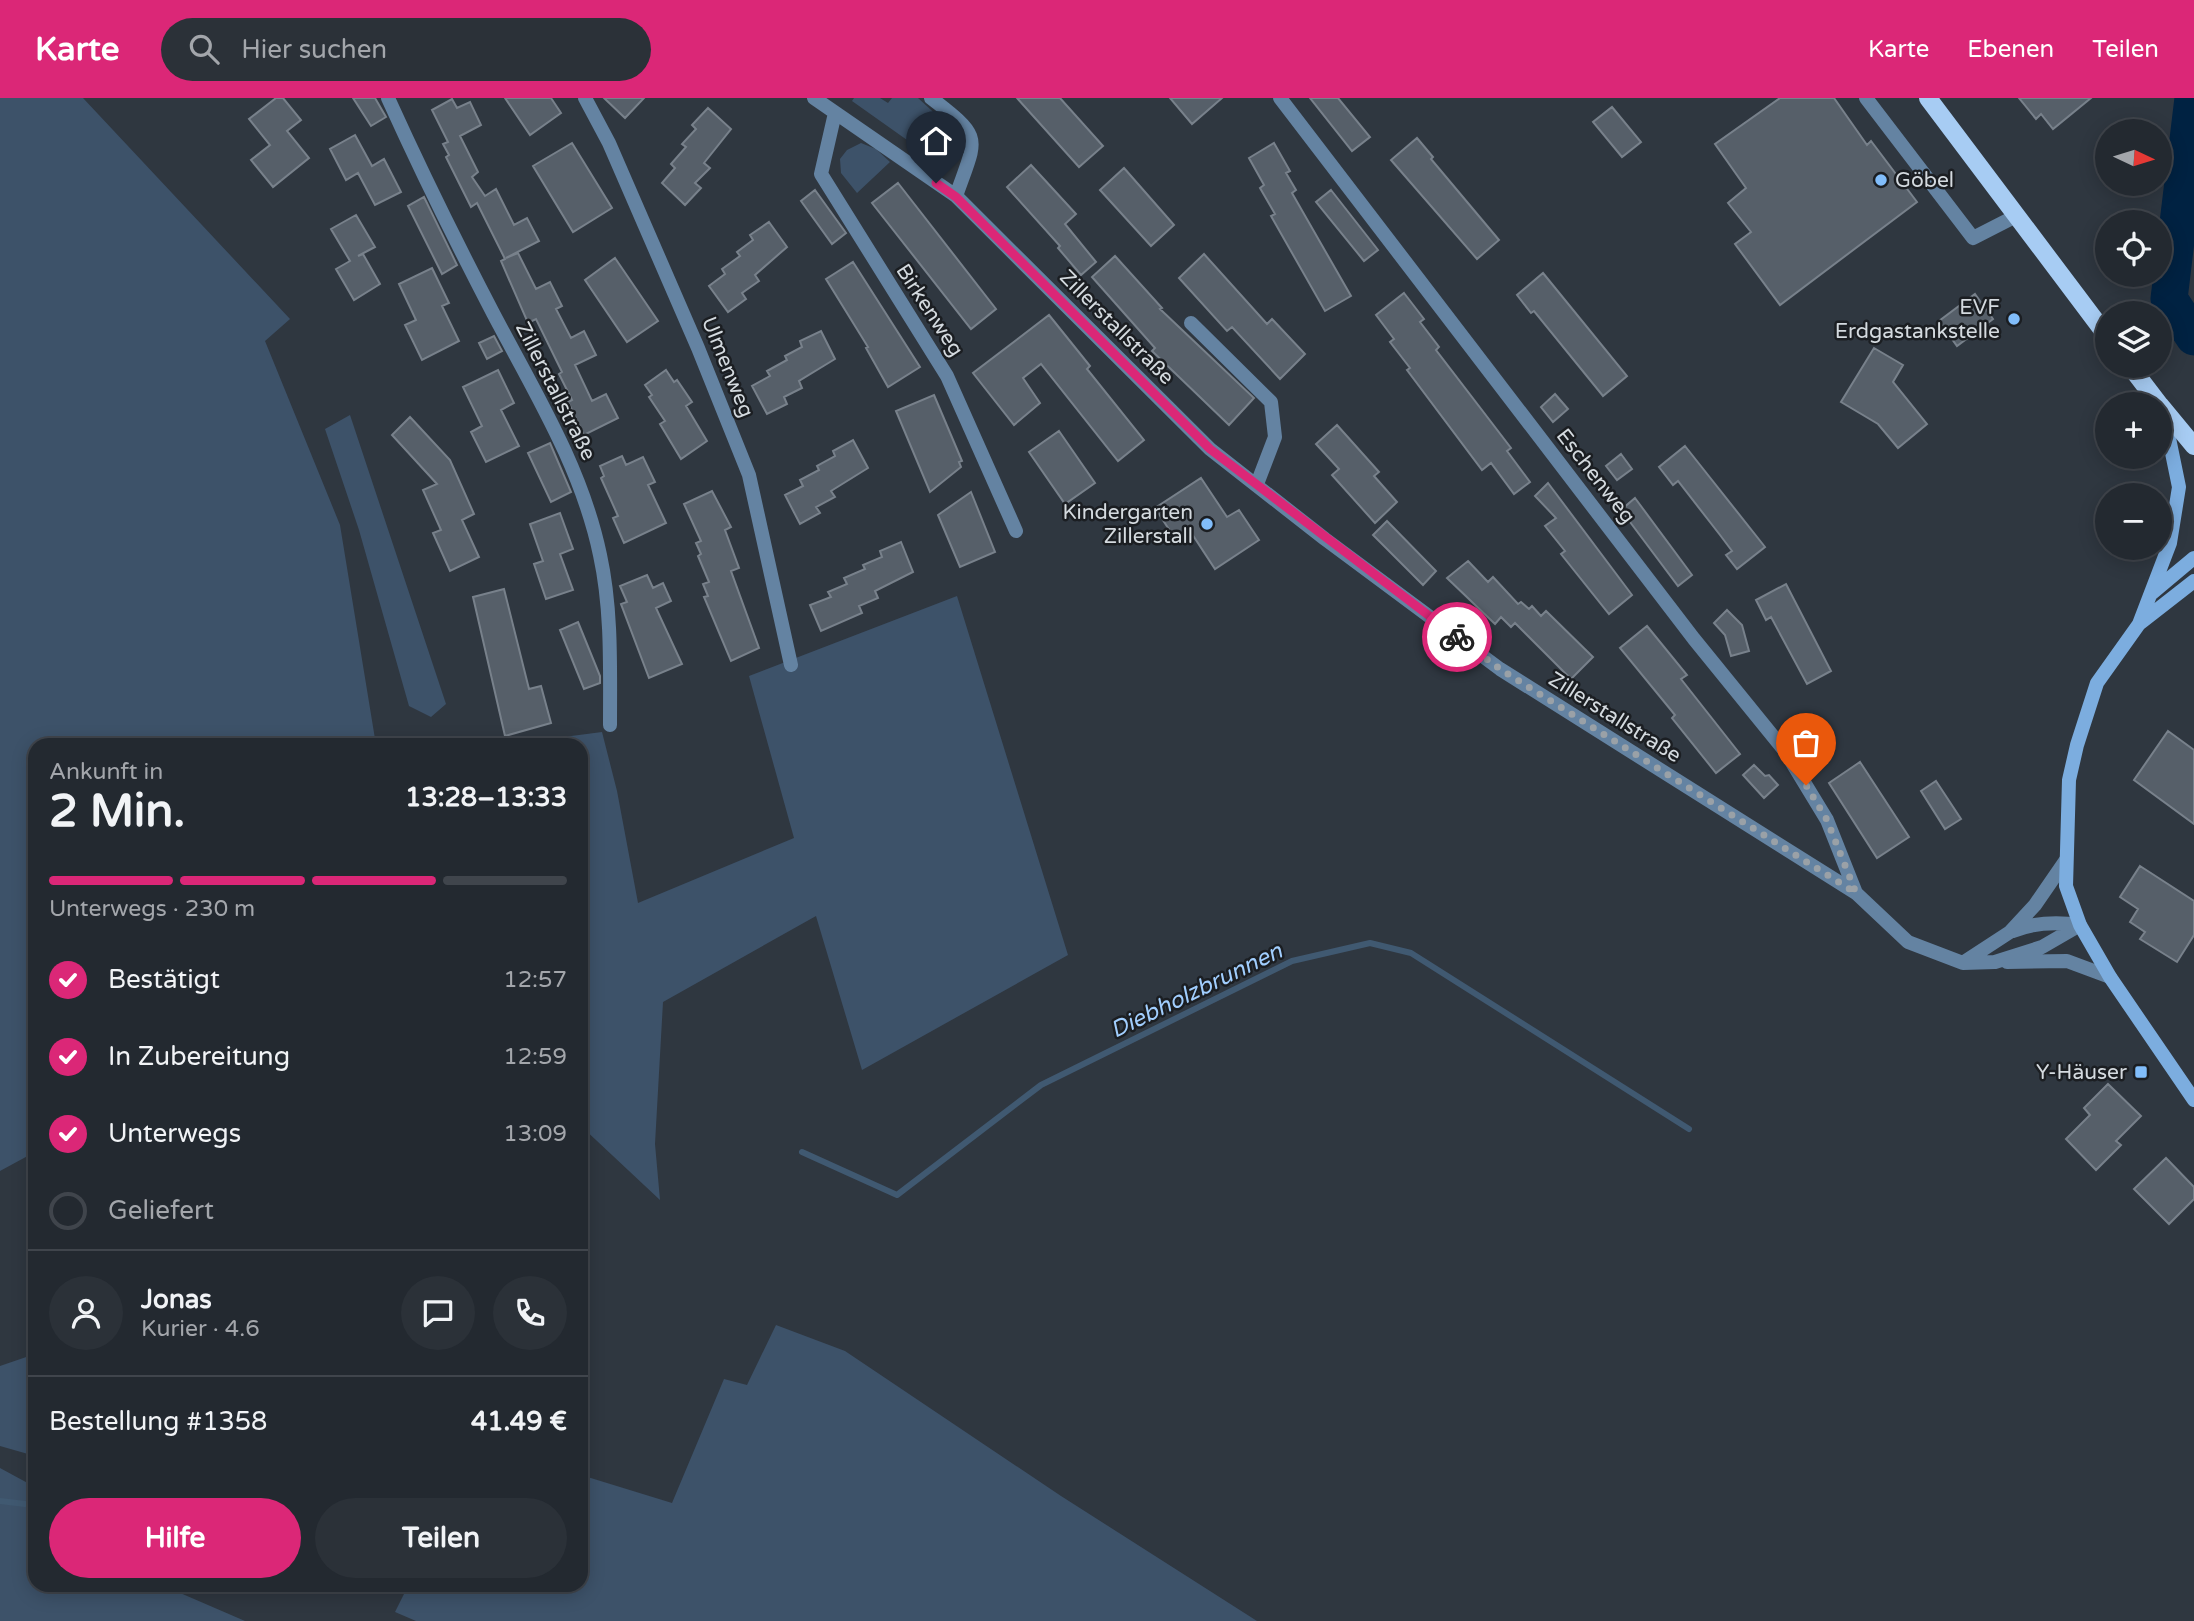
<!DOCTYPE html>
<html lang="de">
<meta charset="utf-8">
<style>
:root{--surface:#232930;--page:#2b3138;--text:#f1f3f6;--muted:#a3a6ab;--line:#40454c;--accent:#db2777}
body{margin:0;font-family:"Varela Round",sans-serif;background:var(--page);color:var(--text);height:100vh;display:flex;flex-direction:column;font-size:26px;white-space:nowrap}
*{box-sizing:border-box;margin:0}
p{font-size:23px;color:var(--muted)}
.icon{flex:none;width:38px;height:38px;fill:none;stroke:currentColor;stroke-width:2;stroke-linecap:round;stroke-linejoin:round}
.map{position:relative;flex:1;overflow:hidden}
.sheet{position:absolute;left:28px;top:640px;width:560px;height:854px;display:flex;flex-direction:column;background:var(--surface);border-radius:21px;box-shadow:0 4px 18px #0003,0 0 0 2px var(--line)}
.sheet>*{flex:none}
.needle{width:46px;rotate:94deg}
.buttons{position:absolute;left:2095px;top:21px;display:grid;gap:14px}
.buttons a{display:grid;place-items:center;width:77px;height:77px;border-radius:50%;background:var(--surface);box-shadow:0 4px 18px #0003,0 0 0 2px var(--line);font-size:35px}
.pin{position:absolute;display:grid;place-items:center;width:60px;height:60px;color:#fff;margin:-72px -30px;border-radius:50% 50% 50% 0;rotate:-45deg;box-shadow:0 0 7px #0007}
.pin .icon{rotate:45deg}
.courier{position:absolute;display:grid;place-items:center;width:70px;height:70px;margin:-35px;border:5px solid #db2777;border-radius:50%;background:#fff;color:#222;box-shadow:0 2px 9px #0007}
.headline em{font-style:normal;font-weight:700}
.headline div{display:flex;flex-direction:column-reverse}
.headline{display:flex;align-items:center;justify-content:space-between;height:119px;padding:0 21px}
h1{font-size:46px;font-weight:700;line-height:52px}
.bar{display:grid;grid-template-columns:repeat(4,1fr);gap:10px 7px;align-content:center;height:84px;padding:0 21px}
.bar i{height:9px;border-radius:5px;background:var(--line)}
.bar .selected{background:var(--accent)}
.bar p{grid-column:span 4}
.line{display:flex;align-items:center;gap:18px;padding:0 21px;border-top:2px solid var(--line)}
.line div{flex:1}
.round{display:grid;place-items:center;flex:none;width:74px;height:74px;border-radius:37px;background:var(--page)}
ol{padding:0 21px;list-style:none}
li{display:flex;align-items:center;gap:21px;height:77px}
li p{margin-inline-start:auto}
li .icon{padding:7px;border-radius:50%;background:var(--accent);color:#fff;stroke-width:4}
li:last-child{color:var(--muted)}
li i{width:38px;height:38px;border:4px solid var(--line);border-radius:50%}
.primary-button{display:flex;gap:14px;margin-top:auto;padding:14px 21px}
.primary-button a{flex:1;height:80px;border-radius:42px;background:var(--accent);color:#fff;font-size:28px;font-weight:700;line-height:80px;text-align:center}
.primary-button a+a{background:var(--page);color:var(--text)}
header{display:flex;align-items:center;gap:42px;box-sizing:border-box;height:98px;padding:0 35px;background:var(--accent);color:#fff}
header strong{font-size:33px}
nav{display:flex;gap:38px;margin-inline-start:auto;font-size:24px}
.search{width:490px;height:63px;background:var(--page);display:flex;align-items:center;gap:18px;box-sizing:border-box;padding:0 24px;border-radius:38px;color:var(--muted);font-size:26px}
.map>svg:first-child{display:block}
.green{fill:#3d5269}
.lines{fill:none;stroke-linecap:round;stroke-linejoin:round}
.stream{stroke:#405971;stroke-width:6}
.river{stroke:#002242;stroke-width:37}
.building{fill:#565f69;stroke:#78818b;stroke-width:2}
.minor{stroke:#6483a2;stroke-width:14}
.secondary{stroke:#7caddf;stroke-width:14}
.primary{stroke:#a7ccf3;stroke-width:18}
.done{stroke:#9aa1a7;stroke-width:7;stroke-dasharray:0 12.6}
.route{stroke:#db2777;stroke-width:9}
.poi-dot{fill:#81bdfa;stroke:#1b1e22;stroke-width:2.5}
.labels{text-anchor:middle;stroke-width:5;stroke-linejoin:round;paint-order:stroke}
.poi-label{font-size:21px;fill:#d4dadf;stroke:#1b1e22;text-anchor:end}
.street-label{font-size:21px;fill:#d4dadf;stroke:#1b1e22}
.water-label{font-size:23px;font-style:italic;fill:#a1cefe;stroke:#1b1e22}
</style>
<header>
<strong>Karte</strong>
<div class="search"><svg class="icon" aria-label="search" viewBox="0 0 24 24"><circle cx="10" cy="10" r="6"/><path d="M15 15l6 6"/></svg>Hier suchen</div>
<nav><a>Karte</a><a>Ebenen</a><a>Teilen</a></nav>
</header>
<div class="map">
<svg width="2194" height="1523" viewBox="0 0 2194 1523">
<rect width="100%" height="100%" fill="#2f3740"/>
<path class="green" d="M0,0H83L290,221L265,243L340,427L376,647L35,648V1054L0,1073Z
M854,0H880L888,5L892,0H918L954,33L953,48L948,57L931,59L852,3Z
M861,45L876,51L890,64L857,95L841,75L840,61L847,52Z
M350,317L446,606L431,619L409,608L359,432L325,331Z
M957,498L1068,857L862,972L816,818L663,904L655,1046L660,1102L581,1028V648H495L602,634L617,693L638,805L794,740L749,578Z
M776,1227L845,1253L1061,1398L1257,1523H416L395,1514L408,1488H581V1377L672,1405L724,1281L747,1287Z
M35,1256V1358L0,1348V1268Z
M0,1370L35,1389V1488H164L245,1523H0Z"/>
<g class="lines">
<path class="stream" d="M802,1054L897,1097L1041,987L1292,863L1370,845L1411,855L1689,1031
M0,1403L25,1406"/>
<path class="river" d="M2193,0L2169,201L2194,239"/>
</g>
<path class="building" d="M276,0H283L301,22L287,33L309,60L273,89L251,62L270,47L249,21Z
M353,0H375L386,19L371,28Z
M505,0H551L561,15L530,37Z
M604,0H644L625,20Z
M1017,0H1060L1103,48L1079,69Z
M1170,0H1222L1192,26Z
M1310,0H1338L1370,39L1352,53Z
M1780,0H1834L1867,47L1871,43L1917,104L1780,207L1735,146L1751,134L1728,105L1746,90L1715,46Z
M2019,0H2091L2053,31L2041,16L2036,21Z
M452,1L457,10L470,4L481,27L460,38L478,74L472,79L485,98L496,91L514,127L527,120L539,143L506,160L518,155L536,191L550,184L562,208L556,211L571,240L584,233L596,257L575,267L592,303L606,296L618,320L584,337L568,304L572,302L559,276L562,274L536,221L528,225L501,163L505,161L477,105L471,109L446,59L449,57L443,46L448,44L432,12Z
M1612,9L1641,44L1622,59L1593,24Z
M708,10L731,31L704,65L710,70L695,85L701,90L685,107L662,85L675,70L671,66L686,49L682,46L696,31L692,27Z
M355,37L372,68L384,61L401,94L375,107L358,75L346,82L330,51Z
M1417,40L1433,59L1431,61L1499,142L1477,161L1391,62Z
M572,45L612,110L573,134L533,68Z
M1274,45L1290,73L1286,75L1296,92L1292,95L1351,198L1325,213L1271,118L1275,116L1260,90L1264,87L1249,60Z
M1031,67L1076,116L1065,126L1096,164L1081,177L1058,150L1060,148L1007,89Z
M1124,70L1174,127L1151,148L1100,92Z
M898,85L996,211L971,231L872,105Z
M815,92L846,135L832,146L801,103Z
M1331,92L1378,152L1364,163L1316,104Z
M424,99L457,167L442,176L408,108Z
M356,117L375,149L358,158L363,156L380,186L354,202L336,171L350,163L331,131Z
M769,124L787,149L755,177L759,183L742,195L746,201L728,214L709,188L725,176L722,171L740,158L737,154L753,142L750,137Z
M1204,156L1267,226L1272,221L1305,256L1280,281L1232,229L1227,233L1179,180Z
M1115,158L1162,210L1160,211L1254,300L1229,327L1152,253L1155,250L1092,179Z
M615,160L658,223L627,244L585,182Z
M853,164L920,269L888,289L866,250L868,249L826,181Z
M432,170L449,205L442,208L459,243L422,262L405,227L416,222L399,186Z
M1543,175L1627,278L1603,298L1534,213L1531,215L1517,197Z
M1404,195L1424,221L1420,224L1439,249L1436,252L1511,350L1507,353L1530,384L1514,396L1491,365L1482,372L1407,272L1410,270L1390,244L1394,241L1376,217Z
M1975,196L1993,221L1957,248L1939,223Z
M1049,217L1090,268L1087,271L1144,342L1118,363L1041,266L1023,280L1040,305L1014,327L973,275Z
M821,233L835,261L799,283L802,290L784,299L787,306L767,316L752,288L770,278L767,273L787,262L785,258L802,249L800,243Z
M494,238L502,253L487,261L479,245Z
M1874,250L1903,267L1893,284L1927,326L1898,350L1878,326L1841,304Z
M498,272L514,305L501,312L519,348L486,364L471,334L482,328L463,289Z
M666,272L674,284L677,282L692,304L686,308L707,343L681,361L660,326L665,323L649,299L652,297L645,287Z
M1555,296L1568,311L1553,324L1541,309Z
M934,297L962,363L959,364L961,369L930,394L896,313Z
M410,319L450,362L474,416L462,422L479,459L450,473L433,435L441,432L423,392L437,386L392,337Z
M1337,327L1379,374L1374,378L1397,404L1375,425L1332,377L1339,371L1316,346Z
M1059,333L1095,385L1065,406L1029,354Z
M853,342L868,370L831,393L835,399L816,409L820,415L800,426L785,397L803,388L800,382L819,372L817,368L835,358L833,353Z
M550,345L571,394L551,404L528,355Z
M1685,348L1765,449L1737,471L1726,457L1732,453L1720,437L1678,383L1673,387L1659,369Z
M1621,356L1632,371L1617,382L1606,368Z
M622,358L626,367L643,359L655,384L648,387L666,425L624,445L613,420L618,418L601,380L604,378L600,368Z
M1201,380L1227,419L1239,412L1259,442L1215,471L1190,433L1176,442L1155,410Z
M1548,385L1632,497L1609,516L1561,456L1565,453L1545,428L1556,420L1535,398Z
M712,393L731,429L725,432L739,470L731,473L759,550L731,563L704,499L708,498L703,486L709,484L698,458L701,456L696,445L701,443L684,406Z
M971,394L995,454L960,469L938,417Z
M1635,400L1692,477L1678,488L1621,412Z
M560,415L573,451L560,456L573,492L546,501L534,466L543,463L530,426Z
M1387,423L1436,473L1423,487L1373,437Z
M901,444L913,474L875,493L878,500L859,508L862,515L821,533L810,507L831,499L828,494L847,486L844,480L865,471L863,467L882,459L880,453Z
M1468,463L1488,484L1493,479L1518,506L1521,504L1529,511L1532,508L1541,518L1546,513L1593,559L1571,581L1515,525L1511,529L1501,519L1495,526L1447,480Z
M647,477L653,490L663,485L671,503L656,510L682,566L649,580L621,506L627,504L620,488Z
M1786,486L1831,573L1807,586L1771,519L1766,522L1756,502Z
M504,491L529,591L541,588L551,625L505,638L473,499Z
M1727,512L1742,527L1749,553L1731,558L1725,537L1714,525Z
M578,524L600,578V585L584,591L560,532Z
M1647,528L1687,577L1681,581L1740,656L1716,675L1672,620L1675,617L1620,550Z
M2168,633L2194,652V726L2134,682Z
M1860,664L1909,739L1877,760L1829,685Z
M1754,667L1765,678L1769,677L1778,687L1764,700L1743,677Z
M1936,683L1961,721L1945,731L1921,693Z
M2140,768L2194,803V837L2177,864L2140,841L2145,834L2130,824L2138,811L2120,799Z
M2108,986L2141,1018L2116,1043L2121,1047L2096,1072L2066,1041L2090,1017L2084,1010Z
M2166,1060L2194,1089V1101L2169,1126L2134,1091Z"/>
<g class="lines">
<path class="minor" d="M388,0C421,73 456,144 493,215C534,293 582,370 600,457C612,512 610,570 610,627
M585,0L609,45L698,250L749,377L791,567
M814,0L956,98L1210,351L1325,441L1500,571L1856,795L1908,844L1963,865L1995,864L2042,849L2080,827
M931,0C984,41 977,38 956,98
M1280,0L1694,541L1785,653L1827,722L1856,795
M1866,0L1973,140L2016,118
M835,15L821,76L947,278L1016,433
M1191,225L1271,304L1275,339L1257,386
M2013,833C2035,824 2057,824 2080,827
M1964,864L2010,834L2035,807L2066,762
M2007,864L2067,863L2110,879"/>
<path class="secondary" d="M2194,483L2139,526L2097,585L2077,647L2069,682L2066,788L2080,827L2110,879L2194,1002
M2152,495L2194,460
M2139,526L2170,445L2179,389L2163,311"/>
<path class="primary" d="M1928,0L2107,238
M2130,268L2159,306
M2160,307L2194,348"/>
</g>
<g class="lines">
<path class="done" d="M1457,539L1500,571L1856,795L1827,722L1806,687"/>
<path class="route" d="M936,85L956,99L1210,351L1457,539"/>
</g>
<g class="poi-dot">
<circle cx="1881" cy="82" r="7"/>
<circle cx="2014" cy="221" r="7"/>
<circle cx="1207" cy="426" r="7"/>
<rect x="2134" y="967" width="14" height="14" rx="3.5"/>
</g>
<g class="labels">
<g class="poi-label">
<text x="1895" y="89" text-anchor="start">Göbel</text>
<text x="2000" y="216">EVF<tspan x="2000" dy="24">Erdgastankstelle</tspan></text>
<text x="1193" y="421">Kindergarten<tspan x="1193" dy="24">Zillerstall</tspan></text>
<text x="2127" y="981">Y-Häuser</text>
</g>
<g class="street-label">
<text transform="translate(930 212) rotate(57)" y="7">Birkenweg</text>
<text transform="translate(1117 229) rotate(45)" y="7">Zillerstallstraße</text>
<text transform="translate(728 269) rotate(68)" y="7">Ulmenweg</text>
<text transform="translate(556 293) rotate(63)" y="7">Zillerstallstraße</text>
<text transform="translate(1596 378) rotate(52)" y="7">Eschenweg</text>
<text transform="translate(1615 619) rotate(32)" y="7">Zillerstallstraße</text>
</g>
<g class="water-label">
<text transform="translate(1196 892) rotate(-26)" y="8">Diebholzbrunnen</text>
</g>
</g>
</svg>
<div class="buttons">
<a><svg class="needle" viewBox="-14 -14 28 28"><path d="M0-13l5 13h-10z" fill="#e53935"/><path d="M0 13l5-13h-10z" fill="#a3a6ab"/></svg></a>
<a><svg class="icon" aria-label="locate" viewBox="0 0 24 24"><circle cx="12" cy="12" r="6"/><path d="M12 2v4M12 18v4M2 12h4M18 12h4"/></svg></a>
<a><svg class="icon" aria-label="layers" viewBox="0 0 24 24"><path d="M12 4l9 5-9 5-9-5zM3 14l9 5 9-5"/></svg></a>
<a>+</a>
<a>−</a>
</div>
<div class="pin" style="left:1806px;top:687px;background:#ea580c"><svg class="icon" aria-label="bag" viewBox="0 0 24 24"><path d="M5 8h14l-1 12H6zM9 8a3 3 0 0 1 6 0"/></svg></div>
<div class="pin" style="left:936px;top:85px;background:#1f2937"><svg class="icon" aria-label="home" viewBox="0 0 24 24"><path d="M3 11l9-7 9 7M6 9v11h12V9"/></svg></div>
<div class="courier" style="left:1457px;top:539px"><svg class="icon" aria-label="bike" viewBox="0 0 24 24"><circle cx="6" cy="16" r="4"/><circle cx="18" cy="16" r="4"/><path d="M6 16l4-8h5l3 8M10 8l3 8H6M13 5h3"/></svg></div>
<section class="sheet">
<div class="headline"><div><h1>2 Min.</h1><p>Ankunft in</p></div><em>13:28–13:33</em></div>
<div class="bar"><i class="selected"></i><i class="selected"></i><i class="selected"></i><i></i><p>Unterwegs · 230 m</p></div>
<ol>
<li><svg class="icon" aria-label="check" viewBox="0 0 24 24"><path d="M5 12l5 5 9-10"/></svg>Bestätigt<p>12:57</p></li>
<li><svg class="icon" aria-label="check" viewBox="0 0 24 24"><path d="M5 12l5 5 9-10"/></svg>In Zubereitung<p>12:59</p></li>
<li><svg class="icon" aria-label="check" viewBox="0 0 24 24"><path d="M5 12l5 5 9-10"/></svg>Unterwegs<p>13:09</p></li>
<li><i></i>Geliefert</li>
</ol>
<div class="line" style="height:126px"><a class="round"><svg class="icon" aria-label="person" viewBox="0 0 24 24"><circle cx="12" cy="8" r="4"/><path d="M4 21q1-7 8-7t8 7"/></svg></a><div><b>Jonas</b><p>Kurier · 4.6</p></div><a class="round"><svg class="icon" aria-label="chat" viewBox="0 0 24 24"><path d="M4 5h16v11H9l-5 4z"/></svg></a><a class="round"><svg class="icon" aria-label="phone" viewBox="0 0 24 24"><path d="M5 4h4l2 5-3 2q2 4 5 5l2-3 5 2v4C11 20 4 13 5 4z"/></svg></a></div>
<div class="line" style="height:91px"><div>Bestellung #1358</div><b>41.49 €</b></div>
<div class="primary-button"><a>Hilfe</a><a>Teilen</a></div>
</section>
</div>
